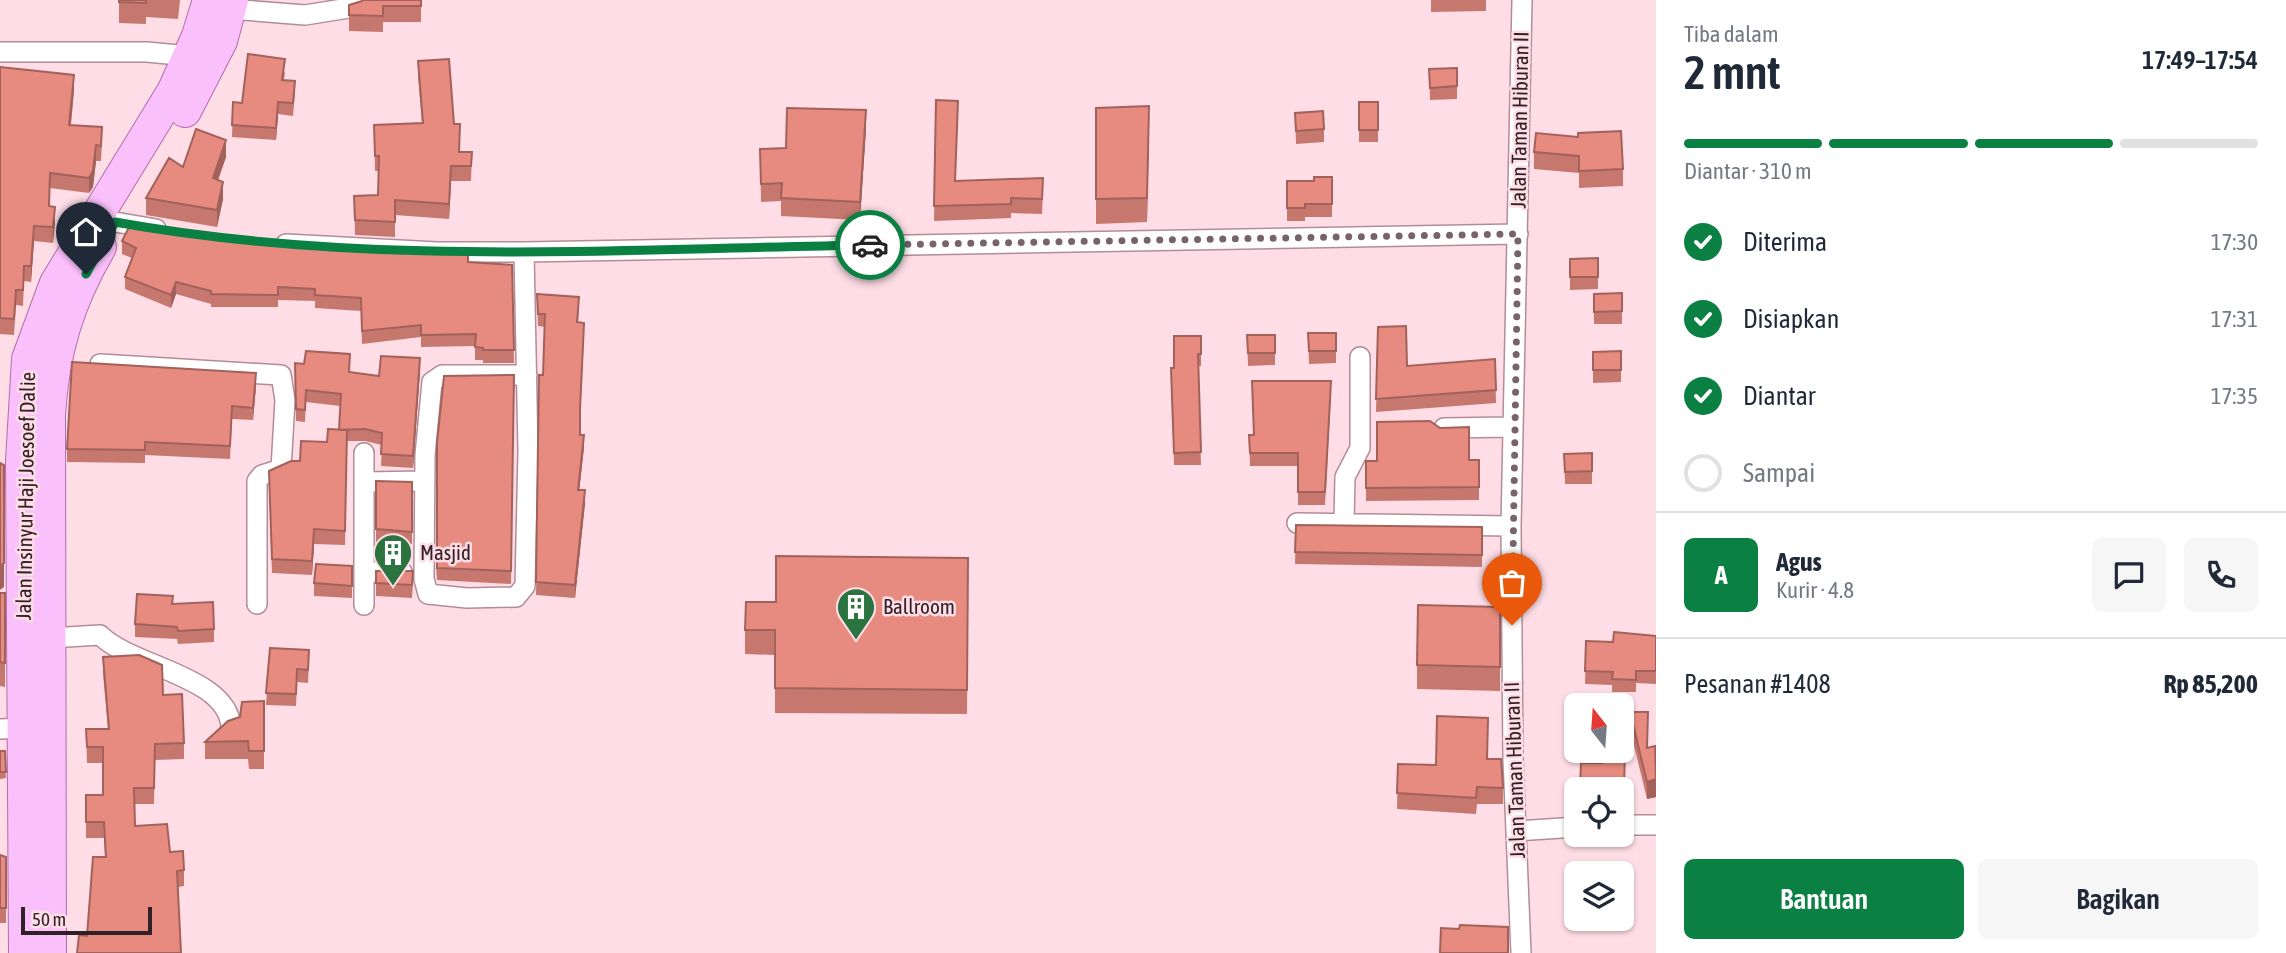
<!DOCTYPE html>
<html lang="id">
<meta charset="utf-8">
<style>
:root{--surface:#fff;--page:#f6f6f7;--text:#1f2937;--muted:#747a83;--line:#e0e1e3;--accent:#0b8043}
body{margin:0;font-family:"Asap Condensed",sans-serif;background:var(--page);color:var(--text);height:100vh;display:flex;flex-direction:column;font-size:26px;white-space:nowrap}
*{box-sizing:border-box;margin:0}
p{font-size:23px;color:var(--muted)}
.icon{flex:none;width:38px;height:38px;fill:none;stroke:currentColor;stroke-width:2;stroke-linecap:round;stroke-linejoin:round}
.map{position:relative;flex:1;overflow:hidden}
.side{display:flex;flex-direction:column;background:var(--surface);width:630px}
.side>*{flex:none}
.needle{width:46px;rotate:343deg}
.fabs{position:absolute;left:1564px;top:693px;display:grid;gap:14px}
.fabs a{display:grid;place-items:center;width:70px;height:70px;border-radius:10px;background:var(--surface);box-shadow:0 2px 5px #0004;font-size:35px}
.scale{position:absolute;left:21px;bottom:18px;width:131px;box-sizing:border-box;padding-left:7px;border:4px solid #2f2125;border-top:0;font-size:19px;line-height:24px;white-space:nowrap;color:#2f2125;-webkit-text-stroke:5px #fedde7;paint-order:stroke}
.pin{position:absolute;display:grid;place-items:center;width:60px;height:60px;color:#fff;margin:-72px -30px;border-radius:50% 50% 50% 0;rotate:-45deg;box-shadow:0 0 7px #0007}
.pin .icon{rotate:45deg}
.courier{position:absolute;display:grid;place-items:center;width:70px;height:70px;margin:-35px;border:5px solid #0b8043;border-radius:50%;background:#fff;color:#222;box-shadow:0 2px 9px #0007}
.headline em{font-style:normal;font-weight:600}
.headline div{display:flex;flex-direction:column-reverse}
.headline{display:flex;align-items:center;justify-content:space-between;height:119px;padding:0 28px}
h1{font-size:46px;font-weight:600;line-height:52px}
.bar{display:grid;grid-template-columns:repeat(4,1fr);gap:10px 7px;align-content:center;height:84px;padding:0 28px}
.bar i{height:9px;border-radius:5px;background:var(--line)}
.bar .current{background:var(--accent)}
.bar p{grid-column:span 4}
.line{display:flex;align-items:center;gap:18px;padding:0 28px;border-top:2px solid var(--line)}
.line div{flex:1}
.round{display:grid;place-items:center;flex:none;width:74px;height:74px;border-radius:10px;background:var(--page)}
ol{padding:0 28px;list-style:none}
li{display:flex;align-items:center;gap:21px;height:77px}
li p{margin-inline-start:auto}
li .icon{padding:7px;border-radius:50%;background:var(--accent);color:#fff;stroke-width:4}
li:last-child{color:var(--muted)}
li i{width:38px;height:38px;border:4px solid var(--line);border-radius:50%}
.action{display:flex;gap:14px;margin-top:auto;padding:14px 28px}
.action a{flex:1;height:80px;border-radius:10px;background:var(--accent);color:#fff;font-size:28px;font-weight:600;line-height:80px;text-align:center}
.action a+a{background:var(--page);color:var(--text)}
main{display:flex;flex:1;min-height:0}
.map>svg:first-child{display:block}
.lines{fill:none;stroke-linecap:round;stroke-linejoin:round}
.minor-casing{stroke:#b28d99;stroke-width:22}
.primary-casing{stroke:#b16dae;stroke-width:34}
.minor{stroke:#fff;stroke-width:19}
.primary{stroke:#fac0fb;stroke-width:32}
.wall{fill:#c7786e}
.shaded-wall{fill:#a2615a}
.building{fill:#e78b80;stroke:#a2615a;stroke-width:2}
.done{stroke:#776369;stroke-width:7;stroke-dasharray:0 12.6}
.route{stroke:#0b8043;stroke-width:9}
.labels{text-anchor:middle;stroke-width:5;stroke-linejoin:round;paint-order:stroke}
.street-label{font-size:21px;fill:#2f2125;stroke:#fedde7}
.poi-label{font-size:21px;fill:#2f2125;stroke:#fedde7;text-anchor:start}
</style>
<main>
<div class="map">
<svg width="1656" height="953" viewBox="0 0 1656 953">
<rect width="100%" height="100%" fill="#fedde7"/>
<g class="lines">
<g class="minor-casing">
<path id="minor" d="M230,9L305,15L355,7
M0,52H147L189,56
M115,222L156,229
M286,244L437,252H524L1518,234
M524,252L528,451L525,586L516,597L467,598L428,594L424,579L425,455L432,382L442,375H527
M100,364L281,375L285,400L281,469L262,475L257,481V604
M1444,428L1512,427
M364,482V453
M1344,522L1345,477L1360,448V357
M1297,523L1511,526
M364,572V605
M402,572H364V482L425,481
M50,638L100,635C132,667 228,676 231,727
M0,729L23,728
M1622,825H1656
M1517,831L1577,827
M1521,953L1513,758L1511,526L1522,0"/>
</g>
<g class="primary-casing">
<path id="primary" d="M185,111L221,41L232,0
M25,953L22,461L28,359L56,283L174,90L198,36L209,0
M50,953L49,415C53,351 68,302 100,247"/>
</g>
<use href="#minor" class="minor"/>
<use href="#primary" class="primary"/>
</g>
<path class="wall" d="M119,0H180L178,19L146,17V24L119,23Z
M421,0V22H383V32L349,31V5Z
M1431,0H1486V11L1431,12Z
M418,61L454,124L460,152H472L471,181H451L449,219L395,215V237L355,235L354,196L378,195V171H375L374,125L422,123L418,76Z
M0,67L74,90L71,125L102,142L101,161H96L93,187L89,193L50,188L49,206L55,222L53,243L34,241L31,282L24,281L23,306L16,305L14,335L0,334Z
M1457,68V99L1430,100L1429,69Z
M285,72L284,80L295,93L293,116L278,114L276,140L232,137L233,102L242,103Z
M936,100L958,115L955,181L1043,193L1042,214L1011,213V218L934,221Z
M1359,102H1378V142H1359Z
M1096,108L1149,130L1147,222L1096,224Z
M1295,113L1324,129V142L1296,144Z
M866,128L860,220L781,216V201L761,202L760,149L786,148Z
M1578,137L1623,169V186L1579,188V173L1534,169V152Z
M226,157L218,180L223,199L217,227L146,215V198L183,167Z
M1332,177V217H1305V221H1287V181H1314Z
M202,238L468,262L512,265L514,363H483V360H475V346L421,347V337L362,344L361,311L315,308V301L278,300V307H211V304L176,294L171,308L125,289V277L132,258L122,254V241Z
M1598,258V289L1570,290V259Z
M1622,293V324H1594V294Z
M537,294L579,309L578,322L584,335L580,422V435L584,447L579,490L585,503L575,598L536,595L539,375H543L545,327L538,326Z
M1378,327L1407,366L1495,359L1496,403L1376,412Z
M1308,333H1336V363L1309,364Z
M1247,335H1275V365L1248,366Z
M1201,336V366H1198L1201,465H1174L1171,381L1174,368Z
M1621,351V382L1593,383V352Z
M295,363L379,376L420,370L413,468L381,466L382,445L365,441H347L345,545L314,544L312,575L272,573L269,486L300,461L327,442L339,430L340,406L306,402L305,422L296,421Z
M514,375L511,584L437,580L436,565Z
M256,386L253,420L232,419L230,459L145,455V463L67,462V449Z
M1331,394L1325,505H1298V466H1250L1249,435H1254Z
M1592,453V484H1565L1564,454Z
M1469,460H1479V500L1366,501V461Z
M376,481L412,482V544L376,542Z
M1296,525L1482,527V567L1295,564Z
M968,558L967,714L775,713V655L745,654V630L776,602Z
M352,566V598L314,596V583Z
M376,571L413,583L412,598L376,596Z
M0,593H5V687L0,686Z
M1500,607V691L1417,689V665Z
M135,624L214,629V642L178,644L177,639L135,637Z
M1656,636V684L1636,683V692H1612V685L1585,684L1586,641L1613,642Z
M270,648L309,663L308,683L297,682L296,706L266,705Z
M103,657L163,695L184,743V759L155,760L154,804H135V826L170,852L184,870V886L178,887L87,936L105,857L104,838H86V795H103V763H87L86,729H108L103,673Z
M264,701V769H249L248,759H205V742Z
M1630,712L1648,748L1656,750V797L1647,799L1630,729Z
M1626,729L1624,804H1622V789H1580L1581,763H1602Z
M0,751H5L6,778L0,779Z
M1487,759L1503,788V804H1477L1476,814L1397,809L1398,764L1436,765Z
M0,855L6,857V923H0Z"/>
<path class="shaded-wall" d="M74,75V90L69,141V125Z
M278,102V114L276,140V128Z
M1149,106V130L1147,222V198Z
M866,110V128L860,220V202Z
M226,140V157L213,194V178Z
M96,145V161L93,187L89,193V178Z
M451,166V181L449,219V204Z
M223,182V199L217,227V210Z
M55,207V222L53,243V227Z
M34,226V241L31,282V266Z
M176,282V294L171,308V295Z
M420,358V370L413,468V456Z
M256,373V386L253,420V408Z
M584,435V447L578,502V490Z
M585,490V503L575,598V585Z
M314,529V544L312,575V561Z
M4,563V587L0,590V566Z
M1656,779V797L1647,799V782Z"/>
<path class="building" d="M119,0H146V3L119,2Z
M363,0H421V6H383V16L349,15V5L362,1Z
M248,54L285,59L282,80L295,81L293,103L278,102L276,128L232,125L233,102L242,103Z
M449,59L454,124H460L459,152H472L471,166H451L449,204L395,200V222L355,220L354,196L378,195L379,156H375L374,125L423,123L418,61Z
M0,67L74,75L69,125L102,127L101,146L96,145L93,171L89,178L50,173L49,206L55,207L53,227L34,226L31,266H24L23,290H16L14,319L0,318Z
M1457,68V86L1430,88L1429,69Z
M936,100L958,101L955,181L1043,178L1042,199L1011,198V204L934,206Z
M1359,102H1378V130H1359Z
M1149,106L1147,198L1096,199V108Z
M787,108L866,110L860,202L781,198L782,183L761,184L760,149L786,148Z
M1323,111L1324,129L1296,131L1295,113Z
M196,129L226,140L213,178L223,182L217,210L146,198L169,158L183,167Z
M1621,131L1623,169L1579,171V156L1534,152L1536,133L1578,137V133Z
M1314,177H1332V204H1305V208H1287V181H1314Z
M130,225L202,238L311,244V248L468,251V262L512,265L514,350H483V348L475,347L476,334L421,335V325L362,331L361,298L315,295V289L278,287V295L211,294V291L176,282L171,295L125,277L136,248L122,241Z
M1598,258V277H1570V259Z
M1622,293V311L1594,312V294Z
M537,294L579,297L577,322L584,323L580,409V435H584L578,490H585L575,585L536,582L539,375H543L545,314H538Z
M1406,326L1407,366L1495,359L1496,390L1376,399L1378,327Z
M1308,333H1336V351H1309Z
M1247,335H1275V353H1248Z
M1174,336H1201V354H1198L1201,452L1174,453L1171,368H1174Z
M306,351L350,354L349,372L379,376L381,356L420,358L413,456L381,454L382,433L365,429L339,430L341,394L306,390L305,410L296,409L295,363L304,364Z
M1621,351V370H1593V352Z
M72,362L256,373L253,408L232,406L230,446L145,442V450L67,449Z
M514,375L511,571L437,568V443L444,376Z
M1252,381H1331L1325,492H1298V453H1250L1249,435H1254Z
M1430,421L1440,428L1469,427V460H1479V487L1366,488V461H1377V422Z
M328,429L347,430L345,531L314,529L312,561L272,559L269,471L291,461H300L301,441L327,442Z
M1592,453V471L1565,472L1564,454Z
M0,463L4,465V563L0,566Z
M376,481L412,482V532L376,529Z
M1296,525L1482,527V555L1295,552Z
M776,556L968,558L967,690L775,688V630H745L746,602H776Z
M316,564L352,566V586L314,583Z
M376,571H413L412,585L376,583Z
M0,593H5V663L0,662Z
M137,594L173,596L172,604L213,602L214,629L178,631L177,627L135,624Z
M1418,605L1500,607V667L1417,665Z
M1614,632L1656,636V671H1636V680L1612,679L1613,672L1585,671L1586,641L1613,642Z
M270,648L309,650L308,670L297,669L296,694L266,693Z
M139,655L162,665L163,695L182,694L184,743L155,744L154,788H134L135,826L167,824L170,852L183,851L184,870L177,871L181,953H77L79,935L87,936L93,857H106L104,822H86V795H103V747H87L86,729H109L103,657Z
M264,701V751H249L248,741L205,742L228,721L240,717L242,702Z
M1622,712L1626,713L1624,788L1580,787L1581,763H1602V751H1622Z
M1630,712H1648L1647,748L1655,746L1656,779L1647,782Z
M1437,716L1488,718L1487,759H1501L1503,788L1477,787L1476,798L1397,793L1398,764L1436,765Z
M0,751H5L6,772H0Z
M0,855L6,857V908H0Z
M1460,925L1508,927V953H1440L1441,928L1459,929Z"/>
<g class="lines">
<path class="done" d="M870,245L1518,234L1512,625"/>
<path class="route" d="M86,274L115,222C364,267 618,249 870,245"/>
</g>
<defs>
<g id="building-pin" transform="scale(2.0125)"><path d="M0 17L-7.5 6A9.5 9.5 0 1 1 7.5 6Z" fill="#2b733f" stroke="#fedde7"/><path d="M-4-6H4V6H1V3H-1V6H-4ZM-2.5-4.3h1.7v1.8h-1.7ZM.8-4.3h1.7v1.8H.8ZM-2.5-1h1.7V.8h-1.7ZM.8-1h1.7V.8H.8Z" fill="#fff"/></g>
</defs>
<g fill-rule="evenodd">
<use href="#building-pin" x="393" y="553"/>
<use href="#building-pin" x="856" y="607"/>
</g>
<g class="labels">
<g class="street-label">
<text transform="translate(1520 120) rotate(-89)" y="7">Jalan Taman Hiburan II</text>
<text transform="translate(26 496) rotate(-89)" y="7">Jalan Insinyur Haji Joesoef Dalie</text>
<text transform="translate(1515 770) rotate(-92)" y="7">Jalan Taman Hiburan II</text>
</g>
<g class="poi-label">
<text x="420" y="560">Masjid</text>
<text x="883" y="614">Ballroom</text>
</g>
</g>
</svg>
<div class="fabs">
<a><svg class="needle" viewBox="-14 -14 28 28"><path d="M0-13l5 13h-10z" fill="#e53935"/><path d="M0 13l5-13h-10z" fill="#747a83"/></svg></a>
<a><svg class="icon" aria-label="locate" viewBox="0 0 24 24"><circle cx="12" cy="12" r="6"/><path d="M12 2v4M12 18v4M2 12h4M18 12h4"/></svg></a>
<a><svg class="icon" aria-label="layers" viewBox="0 0 24 24"><path d="M12 4l9 5-9 5-9-5zM3 14l9 5 9-5"/></svg></a>
</div>
<div class="scale">50 m</div>
<div class="pin" style="left:1512px;top:625px;background:#ea580c"><svg class="icon" aria-label="bag" viewBox="0 0 24 24"><path d="M5 8h14l-1 12H6zM9 8a3 3 0 0 1 6 0"/></svg></div>
<div class="pin" style="left:86px;top:274px;background:#1f2937"><svg class="icon" aria-label="home" viewBox="0 0 24 24"><path d="M3 11l9-7 9 7M6 9v11h12V9"/></svg></div>
<div class="courier" style="left:870px;top:245px"><svg class="icon" aria-label="car" viewBox="0 0 24 24"><path d="M5 17H2v-5l4-1 3-4h7l3 4 3 1v5h-3M9 17h6M6 11h13"/><circle cx="7" cy="17" r="2"/><circle cx="17" cy="17" r="2"/></svg></div>
</div>
<section class="side">
<div class="headline"><div><h1>2 mnt</h1><p>Tiba dalam</p></div><em>17:49–17:54</em></div>
<div class="bar"><i class="current"></i><i class="current"></i><i class="current"></i><i></i><p>Diantar · 310 m</p></div>
<ol>
<li><svg class="icon" aria-label="check" viewBox="0 0 24 24"><path d="M5 12l5 5 9-10"/></svg>Diterima<p>17:30</p></li>
<li><svg class="icon" aria-label="check" viewBox="0 0 24 24"><path d="M5 12l5 5 9-10"/></svg>Disiapkan<p>17:31</p></li>
<li><svg class="icon" aria-label="check" viewBox="0 0 24 24"><path d="M5 12l5 5 9-10"/></svg>Diantar<p>17:35</p></li>
<li><i></i>Sampai</li>
</ol>
<div class="line" style="height:126px"><b class="round" style="background:var(--accent);color:#fff">A</b><div><b>Agus</b><p>Kurir · 4.8</p></div><a class="round"><svg class="icon" aria-label="chat" viewBox="0 0 24 24"><path d="M4 5h16v11H9l-5 4z"/></svg></a><a class="round"><svg class="icon" aria-label="phone" viewBox="0 0 24 24"><path d="M5 4h4l2 5-3 2q2 4 5 5l2-3 5 2v4C11 20 4 13 5 4z"/></svg></a></div>
<div class="line" style="height:91px"><div>Pesanan #1408</div><b>Rp 85,200</b></div>
<div class="action"><a>Bantuan</a><a>Bagikan</a></div>
</section>
</main>
